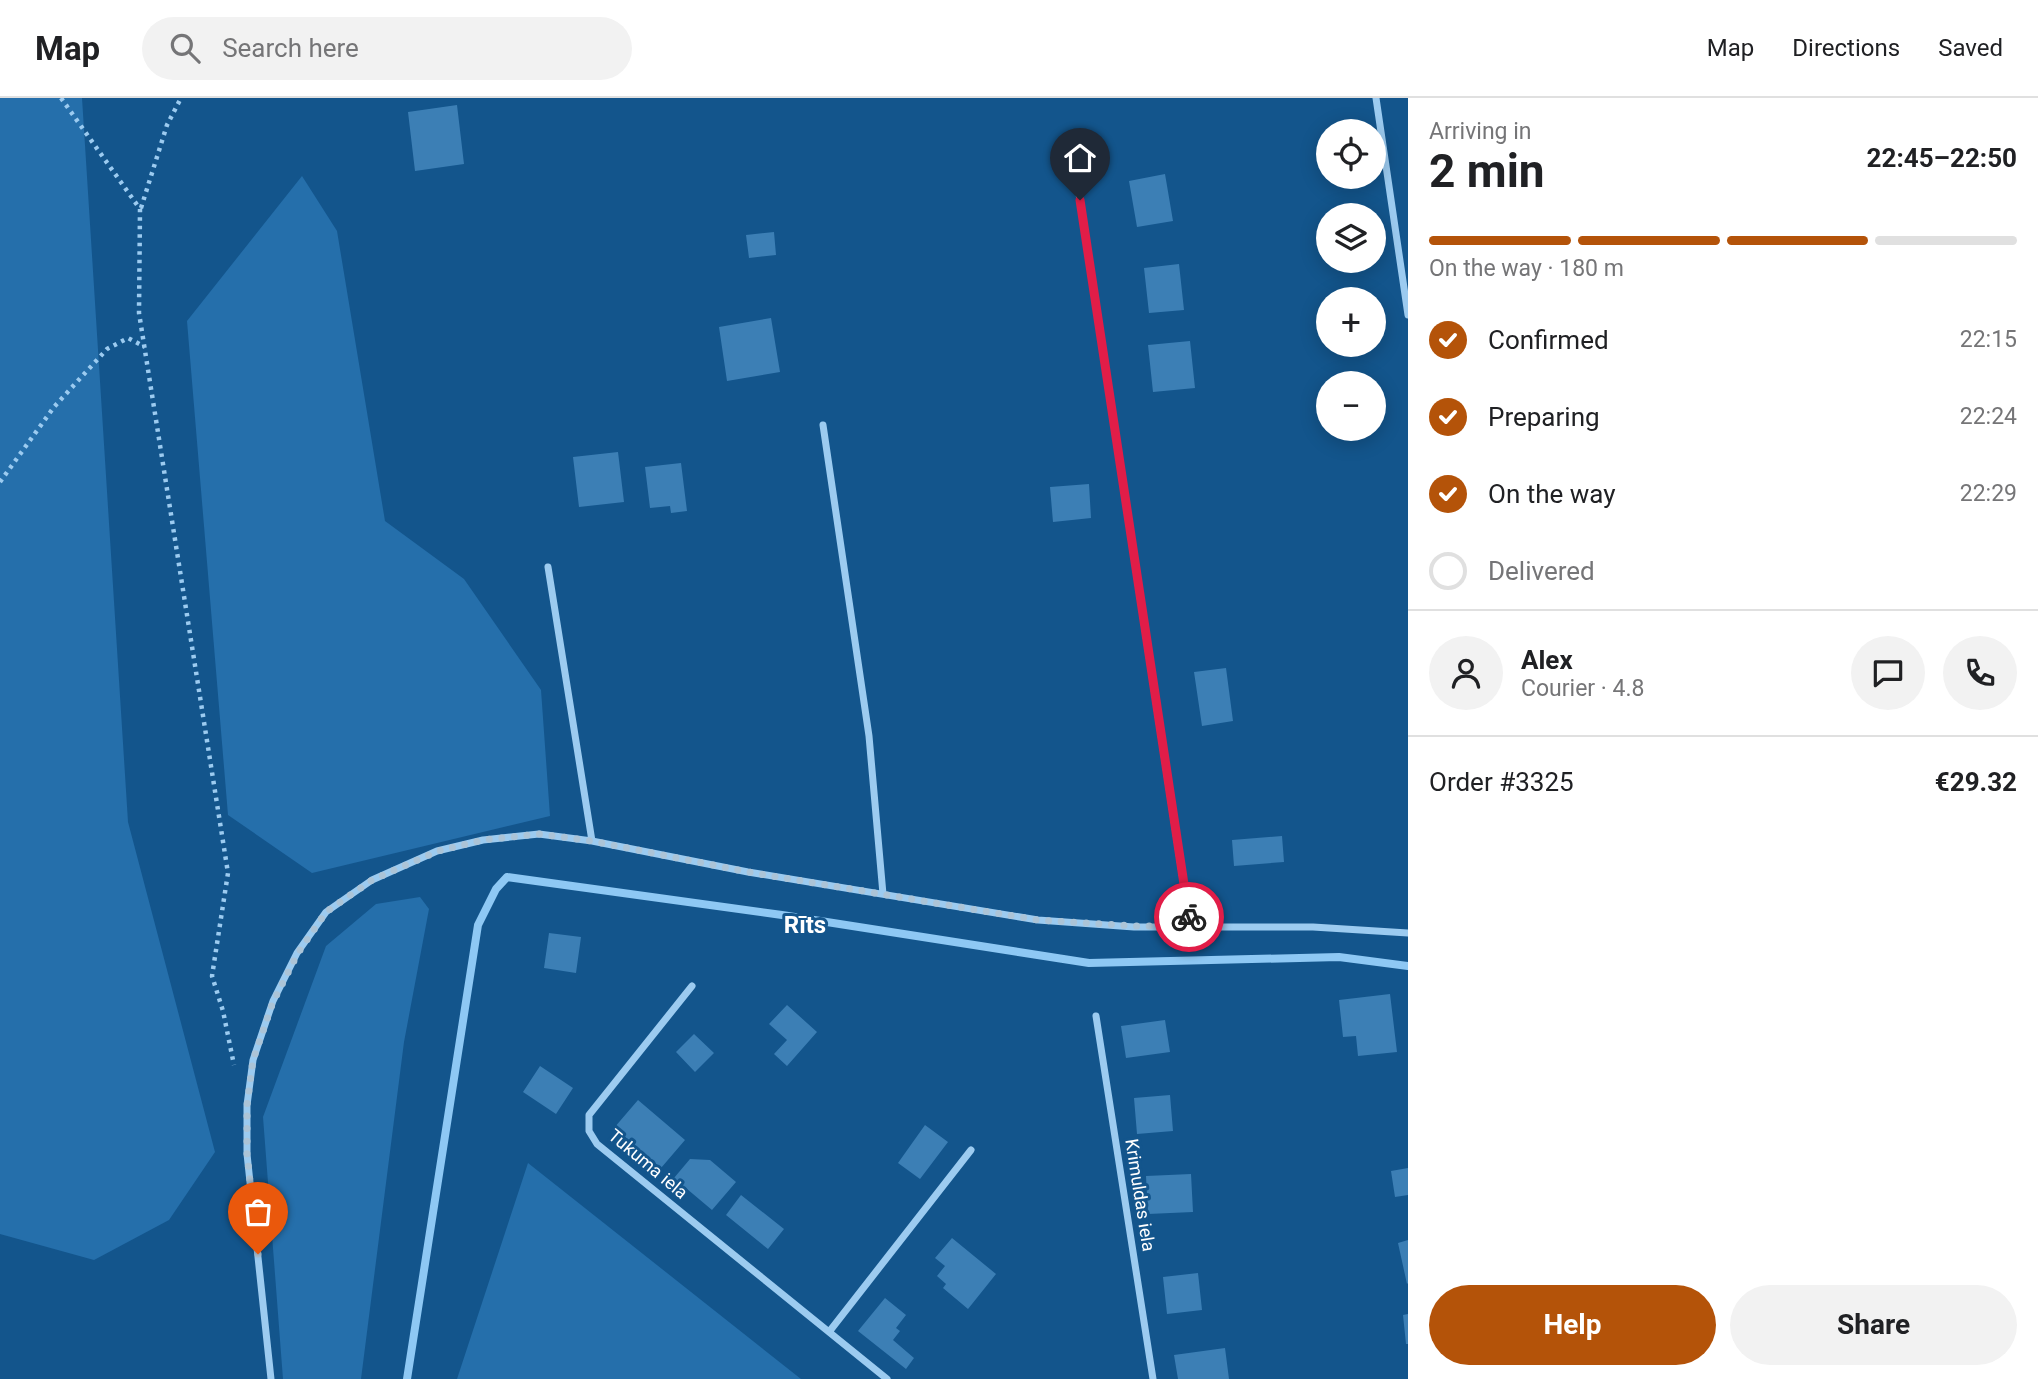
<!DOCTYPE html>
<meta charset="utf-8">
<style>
:root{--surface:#fff;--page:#f2f2f2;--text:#202124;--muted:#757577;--line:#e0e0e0;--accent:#b45309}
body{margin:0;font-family:Roboto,sans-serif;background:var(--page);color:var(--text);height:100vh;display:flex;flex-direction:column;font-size:26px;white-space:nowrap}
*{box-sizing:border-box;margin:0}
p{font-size:23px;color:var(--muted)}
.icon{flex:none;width:38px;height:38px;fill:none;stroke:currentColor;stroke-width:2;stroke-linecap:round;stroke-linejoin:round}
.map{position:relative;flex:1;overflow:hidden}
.side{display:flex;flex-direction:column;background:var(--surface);width:630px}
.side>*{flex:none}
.tools{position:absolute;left:1316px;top:21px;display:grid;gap:14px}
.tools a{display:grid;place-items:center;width:70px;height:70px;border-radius:50%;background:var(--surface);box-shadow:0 4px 18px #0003;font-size:35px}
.pin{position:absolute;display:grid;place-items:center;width:60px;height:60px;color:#fff;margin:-72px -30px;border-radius:50% 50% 50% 0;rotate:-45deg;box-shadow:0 0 7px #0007}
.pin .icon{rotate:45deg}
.courier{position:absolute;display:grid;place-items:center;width:70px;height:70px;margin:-35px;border:5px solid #e11d48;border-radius:50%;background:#fff;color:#222;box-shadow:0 2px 9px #0007}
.head em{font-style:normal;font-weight:700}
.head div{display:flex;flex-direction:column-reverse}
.head{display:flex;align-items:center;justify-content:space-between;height:119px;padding:0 21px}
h1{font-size:46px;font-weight:700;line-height:52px}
.bar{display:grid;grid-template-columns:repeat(4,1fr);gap:10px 7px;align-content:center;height:84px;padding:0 21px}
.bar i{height:9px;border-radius:5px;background:var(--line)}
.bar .current{background:var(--accent)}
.bar p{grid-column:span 4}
.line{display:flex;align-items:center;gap:18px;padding:0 21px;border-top:2px solid var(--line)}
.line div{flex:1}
.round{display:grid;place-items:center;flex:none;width:74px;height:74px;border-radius:37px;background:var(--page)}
ol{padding:0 21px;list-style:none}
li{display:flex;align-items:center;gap:21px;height:77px}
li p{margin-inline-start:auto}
li .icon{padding:7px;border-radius:50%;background:var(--accent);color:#fff;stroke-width:4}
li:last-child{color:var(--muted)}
li i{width:38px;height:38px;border:4px solid var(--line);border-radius:50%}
.button{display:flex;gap:14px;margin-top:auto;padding:14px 21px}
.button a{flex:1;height:80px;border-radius:42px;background:var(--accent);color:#fff;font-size:28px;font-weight:700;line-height:80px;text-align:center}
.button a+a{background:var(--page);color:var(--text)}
header{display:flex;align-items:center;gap:42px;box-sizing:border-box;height:98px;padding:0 35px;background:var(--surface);border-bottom:2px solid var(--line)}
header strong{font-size:33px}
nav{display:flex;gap:38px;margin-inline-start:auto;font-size:24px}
.search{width:490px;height:63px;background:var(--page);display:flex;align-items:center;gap:18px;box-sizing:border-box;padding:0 24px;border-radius:38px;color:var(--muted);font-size:26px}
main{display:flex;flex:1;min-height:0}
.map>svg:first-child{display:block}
.green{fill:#256fab}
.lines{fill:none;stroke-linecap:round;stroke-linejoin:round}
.stream{stroke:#8ec8f4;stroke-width:8}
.building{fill:#3c7fb5}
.path{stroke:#9ccbf0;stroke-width:4.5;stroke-dasharray:3.5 5;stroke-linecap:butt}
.minor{stroke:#9ccbf0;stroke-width:7}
.done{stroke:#acc4d7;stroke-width:7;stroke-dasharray:0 12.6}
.route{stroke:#e11d48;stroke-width:9}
.labels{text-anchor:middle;stroke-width:6;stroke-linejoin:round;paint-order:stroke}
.street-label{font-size:18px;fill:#fff;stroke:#13558c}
.district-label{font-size:24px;font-weight:bold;fill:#fff;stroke:#13558c}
</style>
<header>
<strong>Map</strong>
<div class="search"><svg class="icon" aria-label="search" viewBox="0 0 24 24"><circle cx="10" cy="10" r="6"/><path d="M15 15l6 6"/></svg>Search here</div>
<nav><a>Map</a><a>Directions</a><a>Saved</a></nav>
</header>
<main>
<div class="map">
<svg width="1408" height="1281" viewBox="0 0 1408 1281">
<rect width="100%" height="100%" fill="#13558c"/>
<path class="green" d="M0,0H82L128,724L215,1054L169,1122L94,1162L0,1136Z
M302,78L337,133L385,423L464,481L541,592L550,718L312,775L228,717L187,223Z
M420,799L429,811L404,944L361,1281H283L263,1019L326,848L376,806Z
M528,1065L801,1281H457Z"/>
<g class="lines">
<path class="stream" d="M407,1281L478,827L496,791L507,779L782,817L1089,865L1339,859L1408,868"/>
</g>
<path class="building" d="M457,7L464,66L415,73L408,14Z
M1165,76L1173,123L1137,129L1129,83Z
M774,134L776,157L749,160L746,137Z
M1179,166L1184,212L1149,215L1144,170Z
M771,220L780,274L727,283L719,229Z
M1190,243L1195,290L1153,294L1148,247Z
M618,354L624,404L579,409L573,359Z
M681,365L687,413L671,415L670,408L650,410L645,369Z
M1089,386L1091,420L1053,424L1050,389Z
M1226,570L1233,623L1202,628L1194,574Z
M1282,738L1284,764L1234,768L1232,742Z
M549,835L581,839L576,875L544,870Z
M1390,896L1397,954L1358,958L1356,938L1343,939L1339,902Z
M787,907L817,934L787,968L774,956L787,942L769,926Z
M1165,922L1170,954L1126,960L1121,928Z
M694,936L714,955L695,974L676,954Z
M540,968L573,990L556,1016L523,994Z
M1170,997L1173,1033L1137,1036L1134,1000Z
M638,1002L685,1042L661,1070L614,1030Z
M925,1027L948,1044L920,1081L898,1065Z
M690,1061L710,1062L736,1084L712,1112L674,1080Z
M1408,1070V1097L1395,1099L1391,1073Z
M1191,1076L1193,1114L1148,1116L1146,1078Z
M741,1097L784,1131L768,1151L726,1117Z
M952,1140L996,1176L968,1211L943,1190L946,1186L937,1178L945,1168L935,1160Z
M1408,1142V1185L1407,1186L1398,1145Z
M1198,1175L1202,1212L1167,1216L1163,1179Z
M885,1200L906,1217L896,1230L900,1233L893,1242L914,1260L906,1271L858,1233Z
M1408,1216V1246H1406L1403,1217Z
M1225,1250L1229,1281H1178L1174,1257Z"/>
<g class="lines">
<path class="path" d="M61,0L140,111L139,215L228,775L212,878L223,913L234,967
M141,110L167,27L181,0
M0,384L54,309L107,251L128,240L145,249"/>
<path class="minor" d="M1376,0L1408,217
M1076,76L1190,828
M823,327L869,638L883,796
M548,469L592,743
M692,888L589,1017V1033L597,1046L887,1281
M1096,918L1153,1281
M829,1234L971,1052
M271,1281L247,1056V1007L253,962L273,903L297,855L326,814L372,782L437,753L483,742L539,736L592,743L748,774L1038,822L1134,829H1313L1408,835"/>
</g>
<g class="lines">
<path class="done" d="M258,1156L247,1056V1007L253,962L273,904L298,855L326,814L372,782L438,753L483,742L539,736L592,743L748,774L1038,822L1134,828H1191L1189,819"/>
<path class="route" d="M1080,102L1189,819"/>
</g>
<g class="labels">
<g class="street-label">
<text transform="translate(648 1066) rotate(40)" y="6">Tukuma iela</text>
<text transform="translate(1140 1097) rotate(81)" y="6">Krimuldas iela</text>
</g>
<g class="district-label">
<text x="805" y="835">Rīts</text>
</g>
</g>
</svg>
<div class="tools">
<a><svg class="icon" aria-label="locate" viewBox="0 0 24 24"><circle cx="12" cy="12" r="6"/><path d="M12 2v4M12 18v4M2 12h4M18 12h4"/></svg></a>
<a><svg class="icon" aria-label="layers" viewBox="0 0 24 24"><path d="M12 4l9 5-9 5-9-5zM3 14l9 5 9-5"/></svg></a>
<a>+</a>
<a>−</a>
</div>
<div class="pin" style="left:258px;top:1156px;background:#ea580c"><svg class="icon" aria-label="bag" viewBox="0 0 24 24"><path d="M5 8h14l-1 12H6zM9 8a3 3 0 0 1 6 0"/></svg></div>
<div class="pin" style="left:1080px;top:102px;background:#1f2937"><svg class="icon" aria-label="home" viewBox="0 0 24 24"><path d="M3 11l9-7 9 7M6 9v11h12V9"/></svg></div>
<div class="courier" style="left:1189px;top:819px"><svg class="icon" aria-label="bike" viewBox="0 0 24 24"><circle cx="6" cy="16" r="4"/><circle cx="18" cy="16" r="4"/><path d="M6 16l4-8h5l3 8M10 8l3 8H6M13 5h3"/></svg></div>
</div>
<section class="side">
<div class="head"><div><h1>2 min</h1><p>Arriving in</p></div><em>22:45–22:50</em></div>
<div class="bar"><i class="current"></i><i class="current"></i><i class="current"></i><i></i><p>On the way · 180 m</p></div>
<ol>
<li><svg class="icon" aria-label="check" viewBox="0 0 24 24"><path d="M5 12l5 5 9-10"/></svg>Confirmed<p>22:15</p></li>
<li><svg class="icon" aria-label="check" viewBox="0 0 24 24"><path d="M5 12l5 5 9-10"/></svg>Preparing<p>22:24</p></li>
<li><svg class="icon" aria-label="check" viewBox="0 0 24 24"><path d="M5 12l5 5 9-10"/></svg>On the way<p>22:29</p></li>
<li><i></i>Delivered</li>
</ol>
<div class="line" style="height:126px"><a class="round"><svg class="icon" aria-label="person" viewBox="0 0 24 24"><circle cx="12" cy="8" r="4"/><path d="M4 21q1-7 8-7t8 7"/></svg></a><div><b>Alex</b><p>Courier · 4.8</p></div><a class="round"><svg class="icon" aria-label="chat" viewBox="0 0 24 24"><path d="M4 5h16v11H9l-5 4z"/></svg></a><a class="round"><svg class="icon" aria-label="phone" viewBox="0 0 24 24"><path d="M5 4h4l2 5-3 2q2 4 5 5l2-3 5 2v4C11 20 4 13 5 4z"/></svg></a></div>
<div class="line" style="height:91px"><div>Order #3325</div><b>€29.32</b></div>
<div class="button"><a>Help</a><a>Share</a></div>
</section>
</main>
